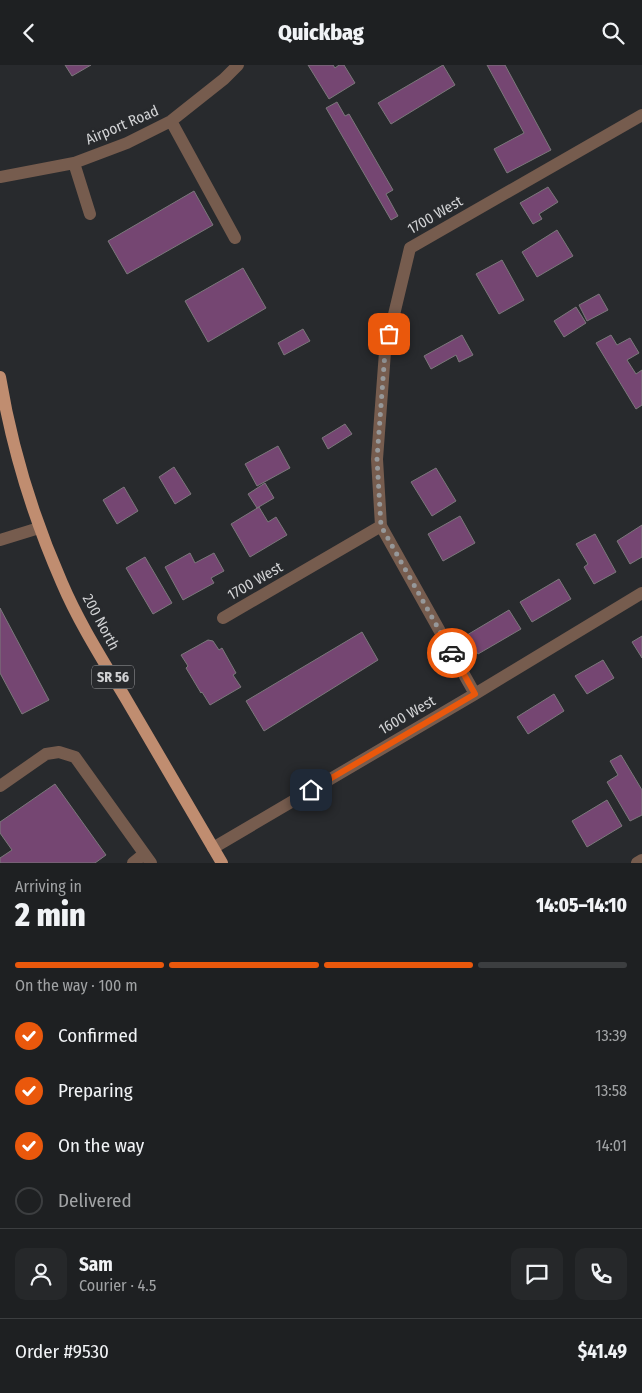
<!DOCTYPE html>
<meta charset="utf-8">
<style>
:root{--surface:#1e2022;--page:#26282a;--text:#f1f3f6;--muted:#a1a3a5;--line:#3c3e40;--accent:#ea580c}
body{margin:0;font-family:"Fira Sans Condensed",sans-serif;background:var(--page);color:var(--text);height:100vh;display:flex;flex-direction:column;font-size:19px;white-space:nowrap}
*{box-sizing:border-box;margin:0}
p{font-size:16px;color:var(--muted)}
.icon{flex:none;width:28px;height:28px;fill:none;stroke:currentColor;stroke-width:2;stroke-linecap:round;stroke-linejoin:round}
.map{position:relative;height:798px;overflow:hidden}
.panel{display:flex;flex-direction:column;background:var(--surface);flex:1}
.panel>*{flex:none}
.pin{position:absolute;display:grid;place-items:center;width:42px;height:42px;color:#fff;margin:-21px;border-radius:10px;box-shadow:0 2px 8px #0006}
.courier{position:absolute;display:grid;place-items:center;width:50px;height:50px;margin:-25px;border:4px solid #ea580c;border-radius:50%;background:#fff;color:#222;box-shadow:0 1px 6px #0007}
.summary em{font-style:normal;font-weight:800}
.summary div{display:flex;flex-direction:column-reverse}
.summary{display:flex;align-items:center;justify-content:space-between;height:85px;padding:0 15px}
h1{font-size:32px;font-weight:800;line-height:38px}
.bar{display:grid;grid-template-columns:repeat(4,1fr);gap:8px 5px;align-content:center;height:60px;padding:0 15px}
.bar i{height:6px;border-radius:4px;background:var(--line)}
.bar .on{background:var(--accent)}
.bar p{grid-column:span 4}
.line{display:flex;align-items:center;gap:12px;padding:0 15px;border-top:1px solid var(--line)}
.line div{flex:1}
.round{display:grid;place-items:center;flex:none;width:52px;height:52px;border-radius:10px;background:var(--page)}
ol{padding:0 15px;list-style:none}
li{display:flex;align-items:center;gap:15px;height:55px}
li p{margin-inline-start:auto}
li .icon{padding:5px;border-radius:50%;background:var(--accent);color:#fff;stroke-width:4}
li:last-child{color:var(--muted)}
li i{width:28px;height:28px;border:2px solid var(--line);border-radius:50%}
header{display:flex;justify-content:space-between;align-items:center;height:65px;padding:0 15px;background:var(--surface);font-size:22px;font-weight:800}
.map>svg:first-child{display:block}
.building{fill:#754672;stroke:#7b787b}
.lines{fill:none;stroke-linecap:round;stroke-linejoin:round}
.minor{stroke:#765c4e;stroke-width:12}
.major{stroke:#c08d70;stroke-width:12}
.done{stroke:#96989a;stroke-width:5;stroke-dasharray:0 9}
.route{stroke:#ea580c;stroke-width:6}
.labels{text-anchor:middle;stroke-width:5;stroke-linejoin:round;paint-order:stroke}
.shield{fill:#282a2d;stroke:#9fa0a3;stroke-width:1}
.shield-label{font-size:14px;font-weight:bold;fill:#d2d3d5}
.street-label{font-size:15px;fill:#d2d3d5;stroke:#282a2d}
</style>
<header><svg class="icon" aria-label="back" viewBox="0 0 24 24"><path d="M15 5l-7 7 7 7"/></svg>Quickbag<svg class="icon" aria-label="search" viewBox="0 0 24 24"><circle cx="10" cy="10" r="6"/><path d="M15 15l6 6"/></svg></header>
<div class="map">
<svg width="642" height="798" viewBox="0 0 642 798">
<rect width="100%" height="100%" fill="#282a2d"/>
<path class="building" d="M65,0H91L72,11Z
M308,0H333L335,3L339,0H344L355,18L329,34Z
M443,0L455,20L391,59L378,38Z
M487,0H505L551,85L507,108L494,84L524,68Z
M337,37L345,51L349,49L393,125L386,129L398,151L391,155L326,43Z
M548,122L558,137L539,149L542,154L533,159L520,138Z
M194,126L213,160L127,209L108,176Z
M557,165L573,191L537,212L522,187Z
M502,195L524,235L499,249L476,209Z
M243,203L266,243L208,277L185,236Z
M599,229L608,245L587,256L579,240Z
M576,242L586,258L564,272L554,256Z
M303,264L310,276L284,290L278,278Z
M462,270L473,290L459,297L456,290L431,304L424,291Z
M611,270L617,280L630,273L639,288L627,295L636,309L642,305V340L636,344L596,278Z
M345,359L352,369L328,384L322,373Z
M278,381L290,403L257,421L245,399Z
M174,402L191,429L175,439L159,412Z
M436,403L456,436L432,451L411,417Z
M265,418L274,433L257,443L248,429Z
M124,422L138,446L117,459L103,435Z
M259,442L268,457L276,452L287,470L250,492L231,459Z
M460,451L475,478L443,496L428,469Z
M642,460V492L630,499L617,476Z
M595,469L616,507L594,519L584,502L588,499L576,479Z
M190,488L195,498L214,488L224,506L211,513L214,518L183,535L165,502Z
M145,492L172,538L153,549L126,503Z
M559,514L571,534L532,557L520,537Z
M0,543L49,635L22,649L0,608Z
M509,545L521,564L478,589L467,570Z
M362,567L378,595L264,666L246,636Z
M642,571V593L632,577Z
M208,575L213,576L219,585L222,583L236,608L233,610L241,622L210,640L202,627L201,628L186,603L188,601L181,590Z
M603,595L614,613L587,629L575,611Z
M554,629L564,646L528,669L517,652Z
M621,690L642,725V750L630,756L607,717L618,710L610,696Z
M55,719L106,790L95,798H0V793L12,785L0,768V757Z
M607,735L622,761L587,782L572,756Z"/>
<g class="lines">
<path class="minor" d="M171,56L235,173
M74,98L90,149
M0,112L74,98L127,78L171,56L224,14L238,0
M0,475L39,463
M223,553L381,461
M475,629L381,461L377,394L385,287L410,183L642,50
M0,721L46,689L59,687L75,692L151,798
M213,783L475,629L642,528
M133,798L144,789
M637,798L642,795"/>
<path class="major" d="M0,312C12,384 33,452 62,518C79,558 104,597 126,634C158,689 190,744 222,798"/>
</g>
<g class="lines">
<path class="done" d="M389,269L385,287L377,394L381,461L452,588"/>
<path class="route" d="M311,725L475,629L452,588"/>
</g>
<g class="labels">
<rect class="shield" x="92" y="600.5" width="42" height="23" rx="4"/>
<g class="shield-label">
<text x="113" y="617">SR 56</text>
</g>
<g class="street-label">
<text transform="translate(122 60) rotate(-23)" y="5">Airport Road</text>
<text transform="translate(435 150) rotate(-30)" y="5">1700 West</text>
<text transform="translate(255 516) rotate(-30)" y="5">1700 West</text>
<text transform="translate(101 557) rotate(62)" y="5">200 North</text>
<text transform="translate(407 650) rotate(-30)" y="5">1600 West</text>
</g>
</g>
</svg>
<div class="pin" style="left:389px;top:269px;background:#ea580c"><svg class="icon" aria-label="bag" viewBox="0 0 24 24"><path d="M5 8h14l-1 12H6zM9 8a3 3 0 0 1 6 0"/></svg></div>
<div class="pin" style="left:311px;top:725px;background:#1f2937"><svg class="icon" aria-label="home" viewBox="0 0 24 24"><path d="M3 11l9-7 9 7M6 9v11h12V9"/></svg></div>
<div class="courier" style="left:452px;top:588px"><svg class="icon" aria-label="car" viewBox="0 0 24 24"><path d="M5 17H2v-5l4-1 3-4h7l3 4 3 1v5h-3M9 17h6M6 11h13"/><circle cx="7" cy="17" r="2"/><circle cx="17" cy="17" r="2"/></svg></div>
</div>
<section class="panel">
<div class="summary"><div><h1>2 min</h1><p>Arriving in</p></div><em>14:05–14:10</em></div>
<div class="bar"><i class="on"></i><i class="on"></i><i class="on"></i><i></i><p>On the way · 100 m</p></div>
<ol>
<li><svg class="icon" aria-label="check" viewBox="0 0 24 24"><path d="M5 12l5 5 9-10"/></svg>Confirmed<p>13:39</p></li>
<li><svg class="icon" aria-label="check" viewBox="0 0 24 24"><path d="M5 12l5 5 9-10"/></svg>Preparing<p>13:58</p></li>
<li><svg class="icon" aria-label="check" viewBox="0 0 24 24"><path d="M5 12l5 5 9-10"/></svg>On the way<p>14:01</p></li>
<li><i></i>Delivered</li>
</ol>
<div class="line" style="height:90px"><a class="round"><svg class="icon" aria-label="person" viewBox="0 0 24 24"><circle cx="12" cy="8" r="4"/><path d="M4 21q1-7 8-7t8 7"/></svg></a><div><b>Sam</b><p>Courier · 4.5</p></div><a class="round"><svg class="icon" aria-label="chat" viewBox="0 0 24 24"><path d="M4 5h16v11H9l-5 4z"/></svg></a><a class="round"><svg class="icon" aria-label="phone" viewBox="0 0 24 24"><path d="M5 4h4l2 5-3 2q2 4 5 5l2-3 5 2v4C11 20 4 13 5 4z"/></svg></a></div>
<div class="line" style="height:65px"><div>Order #9530</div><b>$41.49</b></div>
</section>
